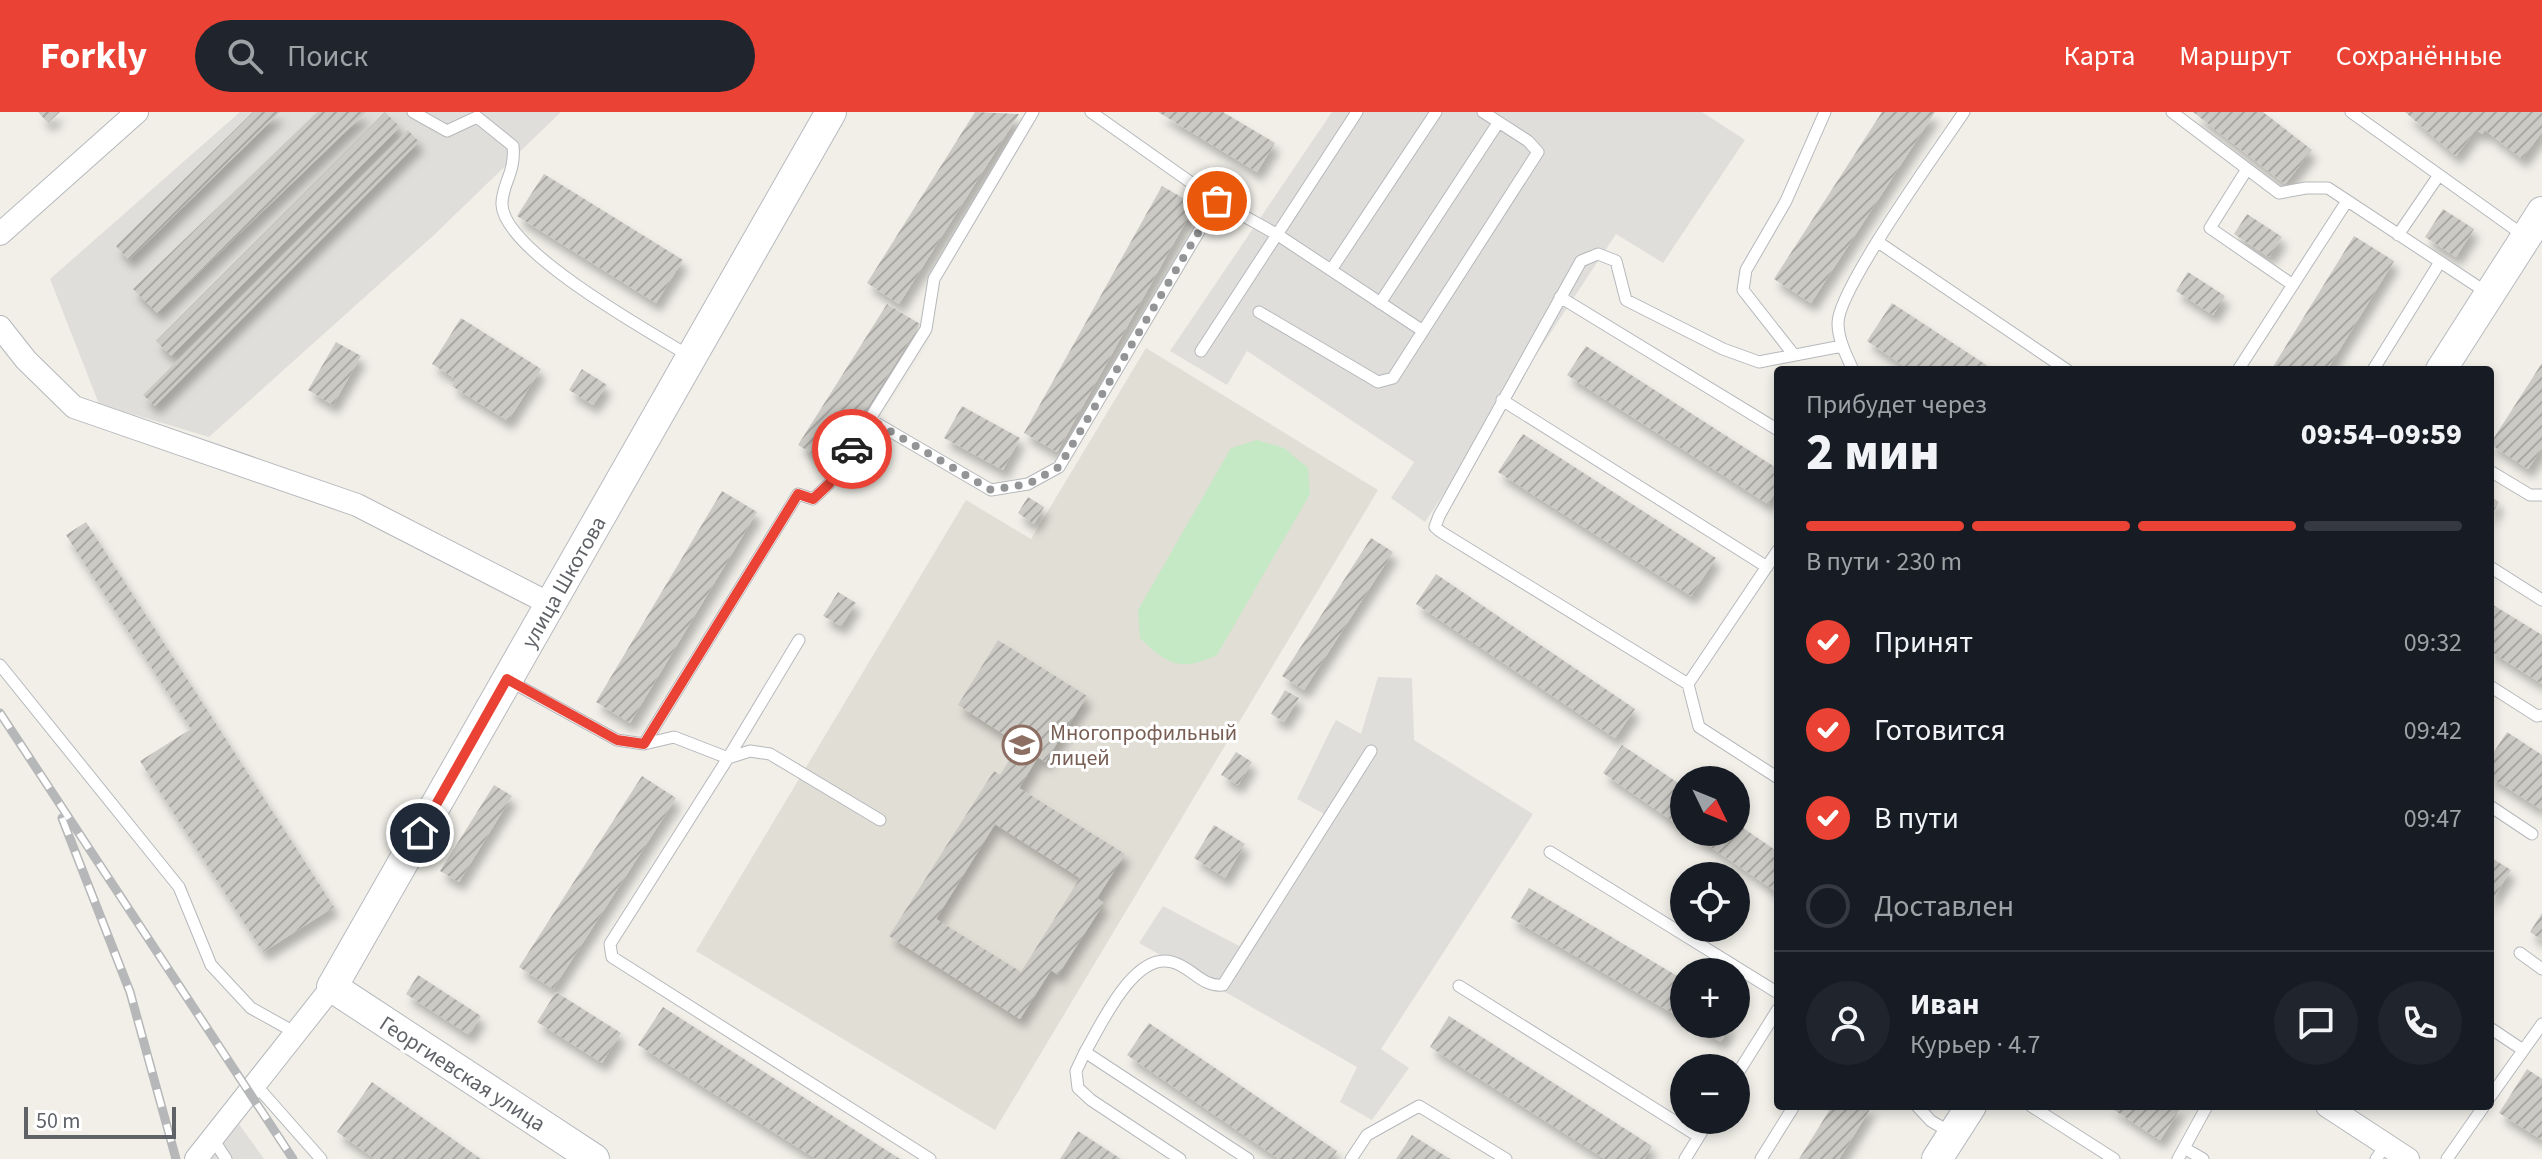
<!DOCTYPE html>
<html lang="ru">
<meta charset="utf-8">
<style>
:root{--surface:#171b24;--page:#20242c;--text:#f1f3f6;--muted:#9ea1a6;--line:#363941;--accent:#ea4335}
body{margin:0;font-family:"Source Sans 3",sans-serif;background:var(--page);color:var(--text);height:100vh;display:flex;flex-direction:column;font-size:30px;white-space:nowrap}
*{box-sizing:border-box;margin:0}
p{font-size:26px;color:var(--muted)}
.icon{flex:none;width:44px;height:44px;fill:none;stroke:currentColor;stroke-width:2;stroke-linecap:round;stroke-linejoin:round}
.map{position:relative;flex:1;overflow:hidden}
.panel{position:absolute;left:1774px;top:254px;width:720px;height:744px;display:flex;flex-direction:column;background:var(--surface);border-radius:8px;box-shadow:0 4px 12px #0003}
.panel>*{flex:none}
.needle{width:52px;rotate:133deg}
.fabs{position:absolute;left:1670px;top:654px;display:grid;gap:16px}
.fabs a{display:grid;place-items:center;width:80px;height:80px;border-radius:50%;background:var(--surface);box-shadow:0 4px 12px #0003;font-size:40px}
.scale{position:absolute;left:24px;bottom:20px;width:152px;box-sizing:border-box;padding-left:8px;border:4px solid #5f6368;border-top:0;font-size:22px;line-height:28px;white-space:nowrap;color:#5f6368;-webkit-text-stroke:6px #fff;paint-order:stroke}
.pin{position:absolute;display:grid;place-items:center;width:68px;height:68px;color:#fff;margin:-34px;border:4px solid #fff;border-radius:50%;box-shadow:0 2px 8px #0007}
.courier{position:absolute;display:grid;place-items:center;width:80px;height:80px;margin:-40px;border:6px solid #ea4335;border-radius:50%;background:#fff;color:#222;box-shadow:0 2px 10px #0007}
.summary em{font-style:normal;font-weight:800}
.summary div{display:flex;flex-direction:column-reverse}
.summary{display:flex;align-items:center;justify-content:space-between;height:136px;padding:0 32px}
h1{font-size:52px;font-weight:800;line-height:60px}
.bar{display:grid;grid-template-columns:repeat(4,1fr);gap:12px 8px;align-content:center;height:96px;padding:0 32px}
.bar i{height:10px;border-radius:6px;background:var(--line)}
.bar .on{background:var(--accent)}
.bar p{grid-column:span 4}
.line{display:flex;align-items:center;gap:20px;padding:0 32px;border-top:2px solid var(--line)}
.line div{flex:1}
.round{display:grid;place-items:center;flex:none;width:84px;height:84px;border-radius:42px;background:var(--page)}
ol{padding:0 32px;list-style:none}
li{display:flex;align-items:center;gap:24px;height:88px}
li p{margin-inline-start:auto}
li .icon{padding:8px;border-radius:50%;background:var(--accent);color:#fff;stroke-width:4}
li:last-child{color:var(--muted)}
li i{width:44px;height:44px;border:4px solid var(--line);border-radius:50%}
header{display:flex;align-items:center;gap:48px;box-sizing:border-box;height:112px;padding:0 40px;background:var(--accent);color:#fff}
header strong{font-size:38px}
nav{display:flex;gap:44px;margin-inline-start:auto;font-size:28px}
.search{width:560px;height:72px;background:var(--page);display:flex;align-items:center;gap:20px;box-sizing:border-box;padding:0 28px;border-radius:44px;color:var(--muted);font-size:30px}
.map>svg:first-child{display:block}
.industrial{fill:#e0deda}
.education{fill:#e1ded6}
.garden{fill:#c5e8c5}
.building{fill:url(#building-hatch);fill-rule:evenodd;filter:url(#shadow)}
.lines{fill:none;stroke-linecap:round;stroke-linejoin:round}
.lane-casing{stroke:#b5b8bc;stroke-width:13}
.street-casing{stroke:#b5b8bc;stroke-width:24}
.secondary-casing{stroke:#b6babf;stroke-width:32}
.lane{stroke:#fff;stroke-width:11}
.street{stroke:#fff;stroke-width:22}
.secondary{stroke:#fff;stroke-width:30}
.rail-casing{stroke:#b6b7b8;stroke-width:9}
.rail{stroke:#fff;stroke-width:6;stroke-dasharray:18;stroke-linecap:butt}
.done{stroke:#929495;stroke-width:8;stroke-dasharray:0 14.4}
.route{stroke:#ea4335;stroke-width:10}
.labels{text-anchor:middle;stroke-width:6;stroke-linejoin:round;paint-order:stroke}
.street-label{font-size:22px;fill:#5f6368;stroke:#fff}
.education-label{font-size:22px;fill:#785e54;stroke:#fff;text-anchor:start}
</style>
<header>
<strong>Forkly</strong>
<div class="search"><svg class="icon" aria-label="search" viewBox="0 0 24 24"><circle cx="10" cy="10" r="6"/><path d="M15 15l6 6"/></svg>Поиск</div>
<nav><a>Карта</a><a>Маршрут</a><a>Сохранённые</a></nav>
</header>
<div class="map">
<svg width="2542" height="1047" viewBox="0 0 2542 1047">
<defs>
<pattern id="building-hatch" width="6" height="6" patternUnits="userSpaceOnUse" patternTransform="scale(2)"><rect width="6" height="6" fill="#cccac5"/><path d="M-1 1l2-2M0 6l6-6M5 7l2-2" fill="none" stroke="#a9a8a4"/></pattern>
<filter id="shadow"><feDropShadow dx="5" dy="9" stdDeviation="4" flood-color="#0004"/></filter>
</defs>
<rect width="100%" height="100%" fill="#f1efe8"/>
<path class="industrial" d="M240,0H561L434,123L209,325L99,292L50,167Z
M1332,0H1702L1745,28L1663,151L1616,122L1425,410L1391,386L1414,350L1247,239L1227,273L1170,239Z
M1378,565L1412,566L1414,628L1533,702L1381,937L1409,956L1372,1008L1340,990L1357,955L1139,831L1163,794L1239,834L1326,703L1297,687L1330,619L1336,608L1361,622Z
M239,1012L264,1047H208Z"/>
<path class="education" d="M1146,236L1378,378L995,1018L696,839L966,388L1031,427Z"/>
<path class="garden" d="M1257,328L1284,336L1308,356L1310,382L1217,543C1181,560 1167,553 1140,526L1138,498L1231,336Z"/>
<path class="building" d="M38,0H60L48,11Z
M253,0H280L129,148L116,134Z
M317,0H366L157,201L133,177Z
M385,0L400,15L171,244L156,229Z
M975,0L1019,2L899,192L867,171Z
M1158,0H1223L1275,31L1257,60Z
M1882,0H1935L1811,191L1774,167Z
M2193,0H2263L2312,38L2285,72Z
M2405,0H2542V20L2522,47L2485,18L2482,22L2476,17L2456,44Z
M408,18L419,30L155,294L143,283Z
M544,62L683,148L656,191L517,104Z
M1162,74L1195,93L1057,340L1024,321Z
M2443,97L2474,117L2456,145L2425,125Z
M2247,102L2282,125L2269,145L2234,122Z
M2354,124L2394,149L2327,258H2271Z
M2188,160L2225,184L2213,203L2176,179Z
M1892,191L1994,258H1910L1867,229Z
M887,192L920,212L831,353L798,333Z
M461,206L541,257L508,309L452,274L456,267L432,252Z
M336,230L361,244L333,293L308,278Z
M1586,234L1778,357V376L1768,392L1567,263Z
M2542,251V336L2528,357L2490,332Z
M582,257L607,273L593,293L569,278Z
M962,294L1020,326L1003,358L944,326Z
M1523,322L1716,446L1691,484L1498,360Z
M722,379L757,400L630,611L596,590Z
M2490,384L2499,390L2490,406Z
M1028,385L1044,395L1034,412L1018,401Z
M86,410L334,795L263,840L140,649L191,617L66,423Z
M1371,426L1393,440L1304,578L1282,564Z
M1436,462L1635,597L1615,626L1416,492Z
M838,480L856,491L841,514L823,504Z
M2490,491L2542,523V572L2490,539Z
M998,528L1087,584L1045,650L1038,645L1019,676L1125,742L1097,786L1104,791L1058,863L1051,858L1020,907L889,824L994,659L1000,663L1019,632L958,593ZM995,712L1080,766L1021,860L936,807Z
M1285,578L1299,586L1284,610L1271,602Z
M2507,620L2542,643V698L2490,665V646Z
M1622,633L1684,675V717L1603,661Z
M1236,640L1252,650L1238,673L1221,663Z
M642,664L676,686L553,877L519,855Z
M494,673L512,684L459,770L440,759Z
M1736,711L1778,740V781L1689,720H1736Z
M1214,713L1245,732L1225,766L1194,746Z
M2490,745L2511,758L2490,791Z
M1529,776L1684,868V908L1511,806Z
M2542,801V828L2530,820Z
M418,863L481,904L469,923L406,882Z
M556,880L621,921L602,951L537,910Z
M663,895L900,1047H816L638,933Z
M1449,904L1652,1034L1644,1047H1605L1430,935Z
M1149,911L1337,1039L1331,1047H1279L1127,943Z
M1690,912H1731L1721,930Z
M2527,957L2542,967V1028L2499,1001Z
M372,970L481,1047H375L337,1020Z
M1832,994H1872L1839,1047H1799Z
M2108,994H2182L2160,1028Z
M1078,1019L1121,1047H1060Z
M1412,1023L1450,1047H1396Z"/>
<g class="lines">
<g class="lane-casing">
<path id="lane" d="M413,0L447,19L477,5L513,34C516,60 501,74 502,93C505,140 650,220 691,245
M1091,0L1217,89L1278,123L1423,219L1393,266L1378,270L1259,200
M2172,0L2279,81L2306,76H2328L2489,182
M2351,0L2523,123
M2247,57L2210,116L2293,173
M2398,123L2439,63
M1878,130L2067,258
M1331,158L1436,0
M1560,185L1778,318
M1380,191L1498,11
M1423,219L1538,40L1528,29L1483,0
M1201,239L1357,0
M1794,243L1743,178L1746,158L1786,89L1825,0
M1853,258C1846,243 1838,227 1838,211C1838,177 1940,36 1964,0
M2238,258L2347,89
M2373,258L2440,150
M1502,288L1767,455
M871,308L991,378L1028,372L1059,355L1217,89
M2490,359L2530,383H2542
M1778,438L1688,572L1699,615L1778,666
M2490,455L2542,488
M799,528L728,646L750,639L770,642L880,708
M0,553L179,775L211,853L251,896L296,921
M508,568L617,628L644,632L674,625L728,646L610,832L612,845L930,1047
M1688,572L1441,420L1435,415L1439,404L1581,149L1598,142L1616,149L1626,188L1723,237L1759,250L1842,234
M2490,574L2537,604L2542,603
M644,632L798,382L813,387L829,372L926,217L934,167L1033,0
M2490,694L2532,722
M1550,740L1778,881
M2520,841L2542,857
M1459,874L1698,1024
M2490,916L2523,938
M1085,940L1076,959L1078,976L1091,988L1180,1047
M1736,964L1778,897
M255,972L321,1047
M2490,985L2542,912
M1917,994L1931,1009L1950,1020
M2031,994L2114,1047
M213,1027L226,1047
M2184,1036L2203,1047
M1248,1047L1085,940C1101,913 1134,839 1172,850C1192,855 1201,875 1223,873L1371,639
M1351,1047L1367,1023L1419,994L1506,1047
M1685,1047L1709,1008
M1761,1047L1794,994
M2178,1047L2207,994
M2376,1047L2386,1033
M2447,1047L2484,994"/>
</g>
<g class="street-casing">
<path id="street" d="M0,122L137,0
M0,215L26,248L74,295L357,393L550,492
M2327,994L2408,1047
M196,1047L332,875"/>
</g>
<g class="secondary-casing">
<g id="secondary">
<path d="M2441,258L2542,100"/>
<path id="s1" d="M594,1047L332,875L831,0"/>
<path d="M1937,1047L1971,994"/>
</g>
</g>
<use href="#lane" class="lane"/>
<use href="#street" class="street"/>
<use href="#secondary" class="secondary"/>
<g class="rail-casing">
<path id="rail" d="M0,601L293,1047
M62,706L130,880L176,1047"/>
</g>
<use href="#rail" class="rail"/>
</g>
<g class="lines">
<path class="done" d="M852,337L871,308L991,378L1028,372L1059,355L1217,89"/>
<path class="route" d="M420,721L507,567L617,628L644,632L798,382L813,387L829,372L852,337"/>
</g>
<defs>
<g id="school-ring" transform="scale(2)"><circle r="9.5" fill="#fff" stroke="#8d6e63" stroke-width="1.5"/><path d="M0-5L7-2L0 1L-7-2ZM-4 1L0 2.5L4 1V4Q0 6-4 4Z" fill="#8d6e63"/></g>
</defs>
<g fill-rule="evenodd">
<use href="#school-ring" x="1022" y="633"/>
</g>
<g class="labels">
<g class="street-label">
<text dy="8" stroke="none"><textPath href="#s1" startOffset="780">улица Шкотова</textPath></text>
<text transform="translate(463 961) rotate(33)" y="8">Георгиевская улица</text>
</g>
<g class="education-label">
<text x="1050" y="628">Многопрофильный<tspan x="1050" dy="25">лицей</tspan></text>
</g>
</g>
</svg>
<div class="fabs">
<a><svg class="needle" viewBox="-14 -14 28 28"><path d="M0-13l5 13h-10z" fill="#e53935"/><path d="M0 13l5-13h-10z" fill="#9ea1a6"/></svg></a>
<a><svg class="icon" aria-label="locate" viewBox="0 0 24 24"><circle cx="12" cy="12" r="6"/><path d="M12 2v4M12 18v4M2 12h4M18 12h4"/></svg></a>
<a>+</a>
<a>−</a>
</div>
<div class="scale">50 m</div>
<div class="pin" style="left:1217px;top:89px;background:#ea580c"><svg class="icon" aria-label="bag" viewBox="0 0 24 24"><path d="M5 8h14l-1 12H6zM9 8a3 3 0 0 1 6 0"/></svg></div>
<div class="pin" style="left:420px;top:721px;background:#1f2937"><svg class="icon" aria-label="home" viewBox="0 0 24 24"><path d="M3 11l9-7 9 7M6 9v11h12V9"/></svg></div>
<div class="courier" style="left:852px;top:337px"><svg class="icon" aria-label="car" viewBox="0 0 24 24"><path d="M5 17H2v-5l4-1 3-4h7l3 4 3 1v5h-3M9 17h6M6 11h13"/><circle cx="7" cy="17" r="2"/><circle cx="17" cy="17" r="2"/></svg></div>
<section class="panel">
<div class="summary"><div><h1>2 мин</h1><p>Прибудет через</p></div><em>09:54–09:59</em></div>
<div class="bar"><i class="on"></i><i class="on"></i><i class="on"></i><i></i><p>В пути · 230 m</p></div>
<ol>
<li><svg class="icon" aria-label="check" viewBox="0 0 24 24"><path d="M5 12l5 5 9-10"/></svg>Принят<p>09:32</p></li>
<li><svg class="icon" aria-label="check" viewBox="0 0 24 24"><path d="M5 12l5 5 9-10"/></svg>Готовится<p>09:42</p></li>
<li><svg class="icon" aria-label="check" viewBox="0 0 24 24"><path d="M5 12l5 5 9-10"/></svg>В пути<p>09:47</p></li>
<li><i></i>Доставлен</li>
</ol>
<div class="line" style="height:144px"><a class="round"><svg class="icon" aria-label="person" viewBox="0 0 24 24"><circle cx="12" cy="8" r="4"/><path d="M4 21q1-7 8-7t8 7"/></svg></a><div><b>Иван</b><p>Курьер · 4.7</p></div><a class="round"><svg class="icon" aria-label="chat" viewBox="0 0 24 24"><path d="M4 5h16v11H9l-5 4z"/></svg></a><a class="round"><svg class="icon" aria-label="phone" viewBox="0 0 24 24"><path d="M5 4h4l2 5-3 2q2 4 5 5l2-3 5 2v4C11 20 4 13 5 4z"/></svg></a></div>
</section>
</div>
